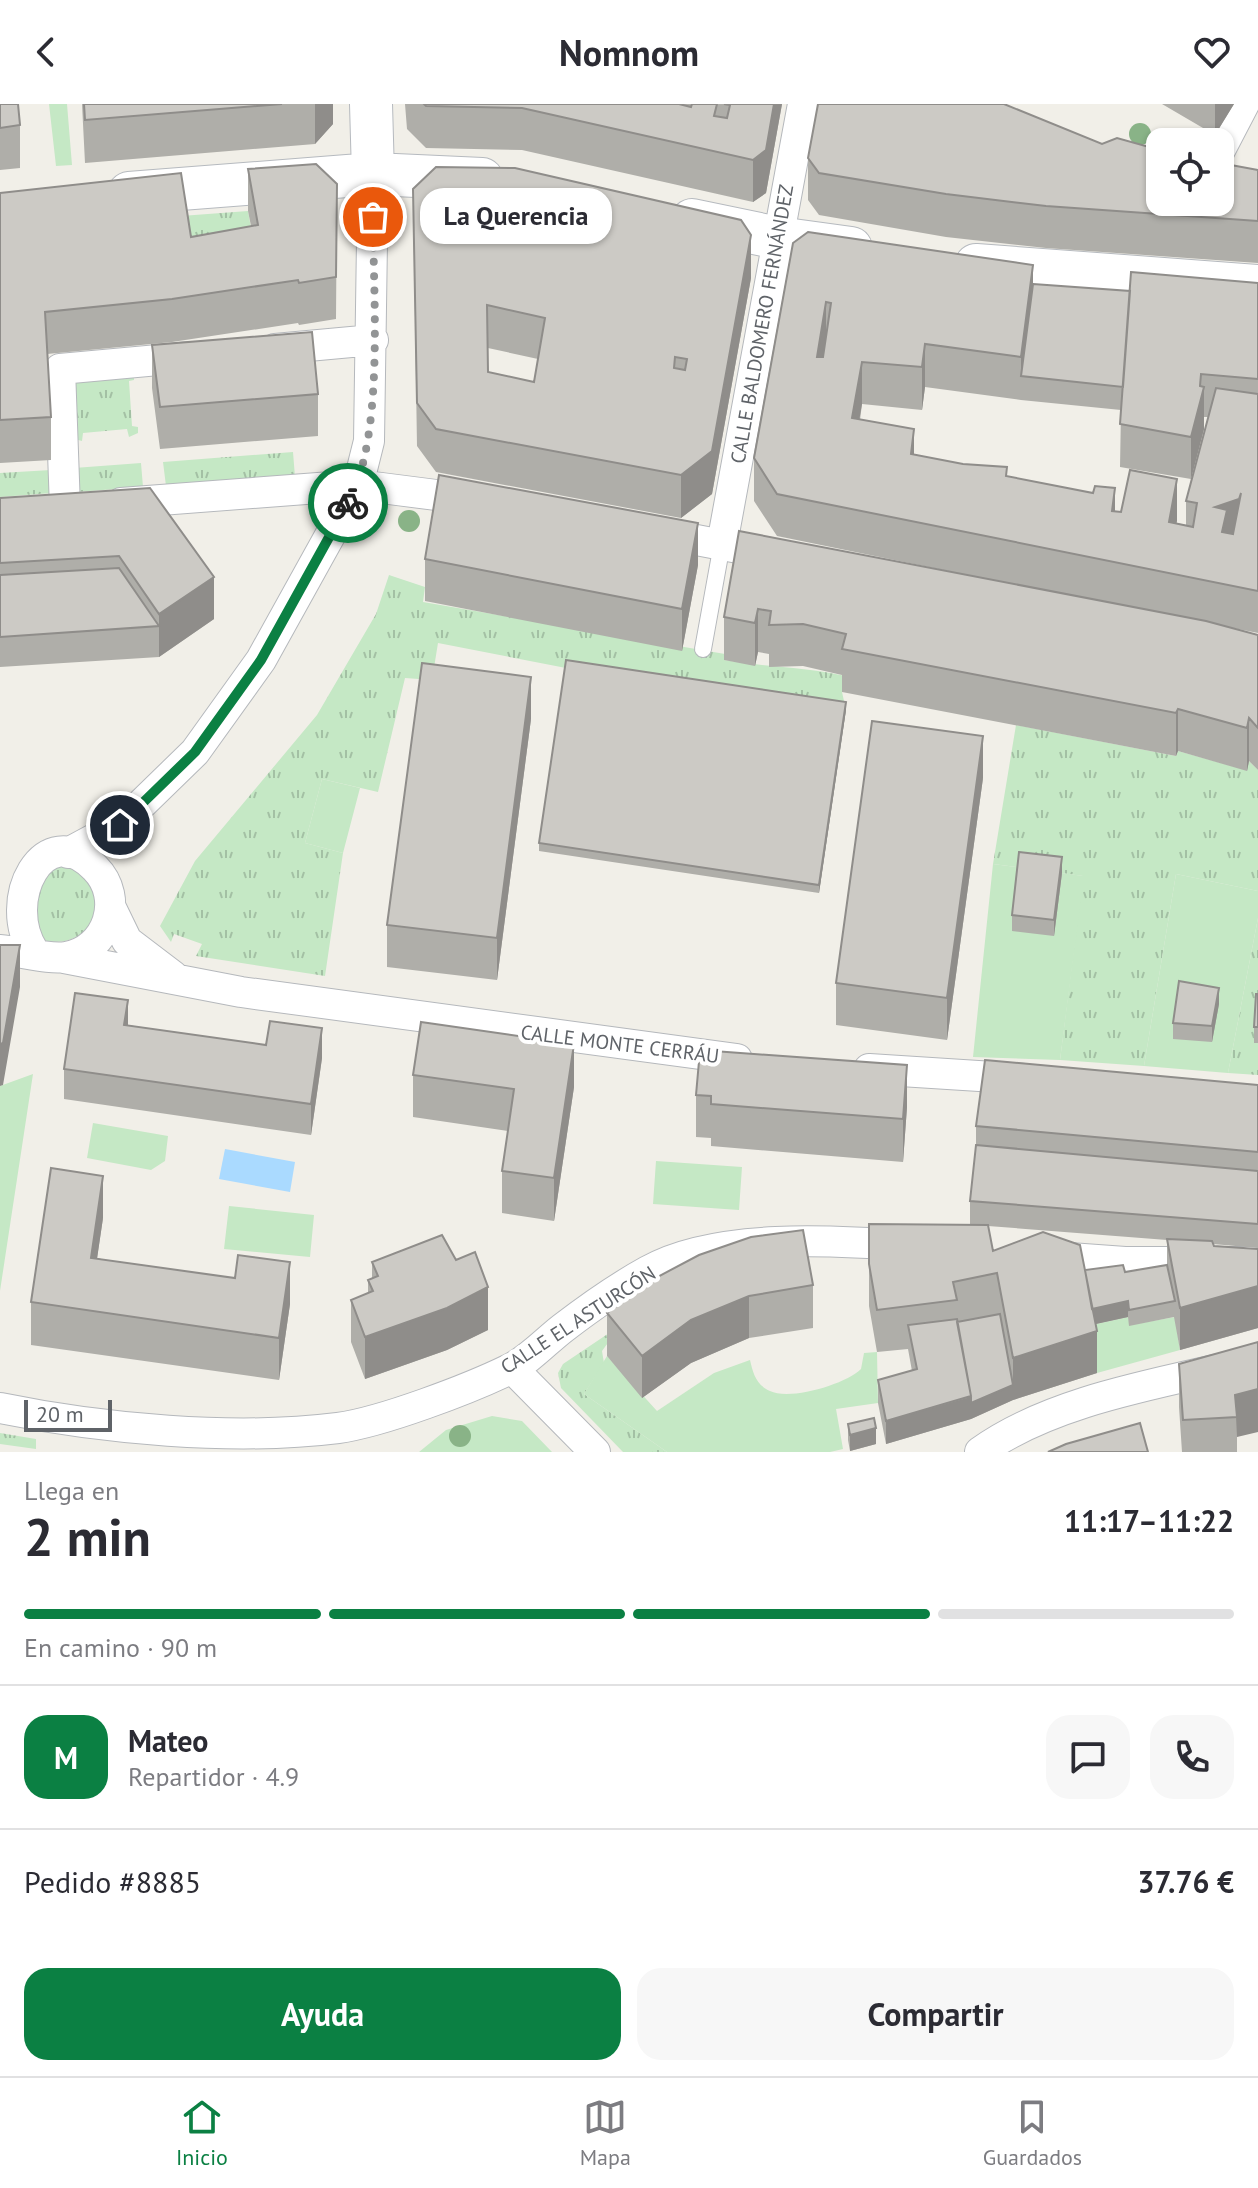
<!DOCTYPE html>
<html lang="es">
<meta charset="utf-8">
<style>
:root{--surface:#fff;--page:#f7f7f7;--text:#2b2b33;--muted:#7c7c81;--line:#e1e1e2;--accent:#0b8043}
body{margin:0;font-family:"PT Sans",sans-serif;background:var(--page);color:var(--text);height:100vh;display:flex;flex-direction:column;font-size:30px;white-space:nowrap}
*{box-sizing:border-box;margin:0}
p{font-size:26px;color:var(--muted)}
.icon{flex:none;width:44px;height:44px;fill:none;stroke:currentColor;stroke-width:2;stroke-linecap:round;stroke-linejoin:round}
.map{position:relative;height:1348px;overflow:hidden}
.details{display:flex;flex-direction:column;background:var(--surface);flex:1}
.details>*{flex:none}
.fabs{position:absolute;left:1146px;top:24px;display:grid;gap:16px}
.fabs a{display:grid;place-items:center;width:88px;height:88px;border-radius:16px;background:var(--surface);box-shadow:0 2px 6px #0004;font-size:40px}
.scale{position:absolute;left:24px;bottom:20px;width:88px;box-sizing:border-box;padding-left:8px;border:4px solid #5f6368;border-top:0;font-size:22px;line-height:28px;white-space:nowrap;color:#5f6368;-webkit-text-stroke:6px #fff;paint-order:stroke}
.pin{position:absolute;display:grid;place-items:center;width:68px;height:68px;color:#fff;margin:-34px;border:4px solid #fff;border-radius:50%;box-shadow:0 2px 8px #0007}
.courier{position:absolute;display:grid;place-items:center;width:80px;height:80px;margin:-40px;border:6px solid #0b8043;border-radius:50%;background:#fff;color:#222;box-shadow:0 2px 10px #0007}
.bubble{position:absolute;height:56px;border-radius:24px;background:var(--surface);box-shadow:0 2px 6px #0004;font-size:26px;font-weight:800;line-height:56px;text-align:center}
.headline em{font-style:normal;font-weight:800}
.headline div{display:flex;flex-direction:column-reverse}
.headline{display:flex;align-items:center;justify-content:space-between;height:136px;padding:0 24px}
h1{font-size:52px;font-weight:800;line-height:60px}
.bar{display:grid;grid-template-columns:repeat(4,1fr);gap:12px 8px;align-content:center;height:96px;padding:0 24px}
.bar i{height:10px;border-radius:6px;background:var(--line)}
.bar .current{background:var(--accent)}
.bar p{grid-column:span 4}
.line{display:flex;align-items:center;gap:20px;padding:0 24px;border-top:2px solid var(--line)}
.line div{flex:1}
.round{display:grid;place-items:center;flex:none;width:84px;height:84px;border-radius:24px;background:var(--page)}
.cta{display:flex;gap:16px;margin-top:auto;padding:16px 24px}
.cta a{flex:1;height:92px;border-radius:24px;background:var(--accent);color:#fff;font-size:32px;font-weight:800;line-height:92px;text-align:center}
.cta a+a{background:var(--page);color:var(--text)}
header{display:flex;justify-content:space-between;align-items:center;height:104px;padding:0 24px;background:var(--surface);font-size:36px;font-weight:800}
.tabs{display:flex;justify-content:space-around;align-items:center;height:112px;border-top:2px solid var(--line);background:var(--surface);font-size:22px;color:var(--muted)}
.tabs a{display:grid;justify-items:center;gap:4px}
.tabs .current{color:var(--accent)}
.map>svg:first-child{display:block}
.grass{fill:url(#grass-tufts)}
.green{fill:#c5e8c5}
.water{fill:#aadaff}
.lines{fill:none;stroke-linecap:round;stroke-linejoin:round}
.lane-casing{stroke:#b5b8bc;stroke-width:18}
.street-casing{stroke:#b5b8bc;stroke-width:32}
.secondary-casing{stroke:#b6babf;stroke-width:44}
.lane{stroke:#fff;stroke-width:16}
.street{stroke:#fff;stroke-width:30}
.secondary{stroke:#fff;stroke-width:42}
.tree{fill:#89b387}
.wall{fill:#afaea9;fill-rule:evenodd}
.shaded-wall{fill:#8f8d8a}
.building{fill:#cccac5;stroke:#8f8d8a;stroke-width:2;fill-rule:evenodd}
.done{stroke:#929495;stroke-width:8;stroke-dasharray:0 14.4}
.route{stroke:#0b8043;stroke-width:10}
.labels{text-anchor:middle;stroke-width:8;stroke-linejoin:round;paint-order:stroke}
.street-label{font-size:20px;fill:#5f6368;stroke:#fff}
</style>
<header><svg class="icon" aria-label="back" viewBox="0 0 24 24"><path d="M15 5l-7 7 7 7"/></svg>Nomnom<svg class="icon" aria-label="heart" viewBox="0 0 24 24"><path d="M12 20l-8-8c-3-5 5-10 8-4 3-6 11-1 8 4z"/></svg></header>
<div class="map">
<svg width="1258" height="1348" viewBox="0 0 1258 1348">
<defs>
<pattern id="grass-tufts" width="24" height="20" patternUnits="userSpaceOnUse" patternTransform="scale(2)"><rect width="24" height="20" fill="#c5e8c5"/><path d="M3 7l-1-3M5 7V3M7 7l1-3M15 17l-1-3M17 17v-4M19 17l1-3" fill="none" stroke="#a3c0a4"/></pattern>
</defs>
<rect width="100%" height="100%" fill="#f1efe8"/>
<path class="grass" d="M248,107L258,164L191,175L181,112Z
M134,270V276L129,277L132,322L138,323V329L129,333L127,325L83,329L82,337L78,336L73,327L78,326L75,281L69,274Z
M293,348L295,373L166,382L163,358Z
M141,359L143,383L76,388L74,364Z
M51,366L52,389L0,393V369Z
M389,471L425,483L423,498L725,550L724,556C765,563 805,563 846,572L842,588L846,606L566,564L438,539L432,576L405,574L378,688L322,675L305,739L343,749L325,872L196,852L202,840L174,830L171,838L160,822L195,757L317,611L376,510Z
M1016,621L1176,652L1178,647L1246,666L1249,657L1258,666V787L1176,770L1144,962L1060,956L1083,772L993,760Z
M59,760C66,763 77,765 82,769C119,801 82,854 35,833L20,786Z
M1258,814V971L1228,969Z
M621,1221L602,1247L604,1259L584,1290L667,1348H623L561,1284L558,1269L563,1260Z
M0,1329L36,1335V1345L0,1340Z"/>
<path class="green" d="M49,0H67L72,61L56,62Z
M322,675L360,684L343,749L305,739Z
M993,760L1084,772L1060,956L973,953Z
M1176,770L1258,787V814L1228,969L1144,962Z
M33,970L0,1187V982Z
M93,1019L168,1032L165,1057L151,1066L87,1054Z
M656,1057L742,1063L739,1106L653,1100Z
M229,1102L314,1111L310,1153L224,1145Z
M1128,1213L1130,1221L1175,1213L1180,1246L1097,1269L1087,1222Z
M877,1248L878,1299L836,1305L843,1345L830,1348H667L584,1290L607,1252L657,1307L714,1269L750,1256C753,1269 756,1281 770,1287C790,1297 846,1280 861,1265L864,1249Z
M492,1312L522,1317L552,1348H419L446,1326Z"/>
<path class="water" d="M225,1045L295,1058L290,1088L219,1075Z"/>
<g class="lines">
<g class="lane-casing">
<path id="lane" d="M703,545L722,440"/>
</g>
<g class="street-casing">
<path id="street" d="M1220,46L1244,0
M275,245L373,236
M121,399L358,381L475,396
M65,404L60,265L191,253
M660,429L774,451
M722,440L803,0
M68,749L120,721L195,648L261,556L358,381L369,337L373,70
M111,804L127,837L173,872
M0,846C19,847 49,856 66,853C108,846 125,794 95,764C44,711 0,797 34,848
M64,854L241,888L737,955
M869,965L1025,975
M1042,1152L1125,1158H1258
M512,1264L595,1348
M0,1304C102,1325 234,1337 338,1324C382,1318 469,1285 510,1265C529,1256 546,1237 563,1224C589,1204 619,1183 648,1167C715,1129 835,1136 910,1142
M980,1348C1055,1294 1169,1278 1258,1256"/>
</g>
<g class="secondary-casing">
<path id="secondary" d="M371,0L373,70
M129,89L373,70L482,75
M692,116L778,134L851,144
M976,161L1258,182"/>
</g>
<use href="#lane" class="lane"/>
<use href="#street" class="street"/>
<use href="#secondary" class="secondary"/>
</g>
<g class="tree">
<circle cx="1140" cy="30" r="11"/>
<circle cx="409" cy="417" r="11"/>
<circle cx="460" cy="1332" r="11"/>
</g>
<path class="wall" d="M0,0L20,21V64L0,66Z
M82,0H333V20L315,40L85,59Z
M405,0H782L766,89L753,98L522,46L426,44L407,25Z
M1162,0H1234L1215,31Z
M808,54L1160,98L1258,66V159L1046,144L946,133L819,111L808,96Z
M248,65L337,80L336,215L299,221L298,219L172,238L47,250L51,313V356L0,359V89L191,133L251,122L248,107Z
M413,85L751,174L712,390L681,414L436,368L417,342ZM488,244L538,255L534,278L488,268Z
M793,139L1033,180L1130,187L1258,179V529L1228,523L1258,531V666L1249,657L1247,667L1178,647L1176,652L842,588V571L803,562L769,563V550L758,548L755,562L724,556V513L739,427L1022,482L777,432L754,397V354ZM925,283L1021,296L1121,306L1120,363L1191,375L1204,325V313H1208L1186,397V421L1115,407L1007,372L914,350L860,316L862,300L922,306Z
M152,241L318,290V332L160,345L152,284Z
M150,384L214,515L159,553L0,563V394Z
M425,455L698,461L682,547L425,497Z
M846,606L819,789L539,747V739Z
M531,615L497,876L387,863V821Z
M983,674L947,936L836,921V879Z
M1062,769L1054,832L1012,827V811Z
M1258,890V939H1254V923Z
M1219,900L1212,938L1173,935V919Z
M128,921L322,954L311,1031L64,995V965Z
M413,971L574,983L554,1117L502,1109V1067L508,1027L413,1013Z
M1258,981V1144L1213,1140L1214,1142L1258,1145V1224L1180,1246L1174,1213L1129,1222L1128,1213L1095,1220L1097,1269L1013,1296L971,1315L886,1340L878,1299V1276L912,1267L908,1245L877,1248L869,1202V1120L979,1121L970,1120V1097L976,1041V1022ZM988,1122L1167,1136V1161L1125,1168L1085,1166L993,1147Z
M696,991L907,1003L903,1058L711,1042V1034L696,1033Z
M103,1114L97,1154L290,1200L279,1276L31,1241V1198Z
M372,1158L488,1226L447,1246L365,1275L351,1238V1196L368,1189V1176L372,1174Z
M813,1181V1224L749,1234L691,1259L642,1294L607,1252V1209Z
M1258,1238L1237,1333V1348H1182L1179,1303V1260Z
M848,1320L876,1340L850,1347L848,1336Z"/>
<path class="shaded-wall" d="M315,0H333V20L315,40Z
M774,0H782L766,89L753,98V56Z
M1215,0H1234L1215,31Z
M751,131V174L712,390L681,414V371Z
M1033,161V204L1021,272V253Z
M826,198V240L817,295V253Z
M925,240V283L922,306V263Z
M862,258V300L852,357V314Z
M1201,270V292L1204,283V325L1191,375V333Z
M914,325V367L911,350Z
M1177,375V417L1169,460V418Z
M1115,384V427L1112,407Z
M1241,389V432L1227,448L1215,403Z
M698,419V461L682,547V505Z
M214,473V515L159,553V510Z
M758,505V548L755,562V519Z
M531,573V615L497,876V834Z
M846,598V606L819,789V781Z
M1178,605V647L1176,652V609Z
M1249,614V657L1247,667V624Z
M983,632V674L947,936V894Z
M1062,753V769L1054,832V816Z
M20,841V883L3,981L0,982V940Z
M1219,884V900L1212,938V922Z
M128,896V927L124,921Z
M322,924V954L311,1031V1000Z
M574,940V983L554,1117V1074Z
M907,961V1003L903,1058V1015Z
M103,1072V1114L91,1196V1154Z
M290,1158V1200L279,1276V1234Z
M1258,1182V1224L1180,1246V1204Z
M488,1183V1226L447,1246L365,1275V1233Z
M749,1192V1234L691,1259L642,1294V1252L691,1216Z
M1128,1197V1213L1087,1222V1206Z
M1097,1227V1269L1013,1296L971,1315L886,1340V1317L1013,1281V1254Z
M1258,1285V1328L1237,1333L1235,1291Z
M876,1324V1340L850,1347V1331Z"/>
<path class="building" d="M0,0H18L20,21L0,24Z
M84,0H282L85,16Z
M424,0H679L691,3L692,0H717L714,12L727,14L730,1L724,0H774L766,46L753,56L522,4L426,2Z
M818,0H1004L1102,40L1117,34L1160,46V98H1220V59L1258,66V117L1046,102L946,90L819,69L808,54Z
M316,60L337,80L336,173L299,179L298,176L172,195L45,208L51,313L0,316V89L181,69L191,133L258,121L248,65Z
M436,63L515,64L741,116L751,131L712,347L681,371L436,325L417,299L413,85ZM487,201L545,214L534,278L488,268ZM675,253L687,255L685,266L674,264Z
M808,128L1033,161L1021,253L925,240L922,263L862,258L852,314L914,325L911,350L963,360L1007,363L1006,372L1093,389L1095,382L1115,384L1112,407L1121,408L1130,366L1177,375L1169,418L1193,423L1197,399L1186,397L1216,284L1258,290V487L777,390L754,354L793,139ZM826,198L831,199L823,253H817ZM1241,389L1233,430L1222,428L1227,406L1215,403L1239,395Z
M1131,168L1258,179V275L1201,270L1200,282L1204,283L1191,333L1120,320Z
M1033,180L1130,187L1123,283L1021,272Z
M312,228L318,290L160,303L152,241Z
M439,371L698,419L682,505L425,455Z
M150,384L214,473L159,510L119,452L0,459V394Z
M739,427L1206,517L1258,531V624L1249,614L1247,624L1178,605L1176,609L842,545L846,530L803,520L769,521L771,507L758,505L755,519L724,513Z
M119,464L159,522L0,533V471Z
M566,556L846,598L819,781L539,739Z
M422,559L531,573L497,834L387,821Z
M872,617L983,632L947,894L836,879Z
M1019,748L1062,753L1054,816L1012,811Z
M0,841H20L3,939L0,940Z
M1179,877L1219,884L1212,922L1173,919Z
M75,889L128,896L124,921L266,941L270,917L322,924L311,1000L64,965Z
M1256,890H1258V923H1254Z
M421,918L574,940L554,1074L502,1067L514,985L413,971Z
M700,946L907,961L903,1015L711,1000V992L696,991Z
M985,956L1258,981V1048L976,1022Z
M976,1041L1258,1067V1120L970,1097Z
M51,1064L103,1072L91,1154L235,1174L238,1151L290,1158L279,1234L31,1198Z
M869,1120L988,1121L993,1147L1043,1128L1080,1141L1097,1227L1013,1254L997,1169L953,1178L957,1196L877,1206L869,1160Z
M803,1126L813,1181L749,1192L691,1216L642,1252L607,1209L648,1178L699,1151L751,1133Z
M442,1131L456,1156L475,1148L488,1183L447,1204L365,1233L351,1196L373,1187L368,1176L378,1172L372,1158Z
M1167,1135L1212,1137L1214,1142L1258,1145V1182L1180,1204Z
M1123,1161L1125,1168L1167,1161L1175,1197L1129,1206L1128,1197L1092,1205L1085,1166Z
M1000,1210L1013,1281L971,1299V1292L957,1218Z
M957,1215L971,1292L886,1317L878,1276L917,1265L908,1221Z
M1258,1238V1285L1235,1291L1237,1313L1183,1316L1179,1260Z
M874,1314L876,1324L850,1331L848,1320Z
M1140,1319L1148,1348H1048L1066,1340Z"/>
<g class="lines">
<path class="done" d="M348,399C385,333 373,190 373,113"/>
<path class="route" d="M120,721L195,648L261,556L348,399"/>
</g>
<g class="labels">
<g class="street-label">
<text transform="translate(762 220) rotate(-80)" y="7">CALLE BALDOMERO FERNÁNDEZ</text>
<text transform="translate(620 940) rotate(7)" y="7">CALLE MONTE CERRÁU</text>
<text transform="translate(578 1216) rotate(-33)" y="7">CALLE EL ASTURCÓN</text>
</g>
</g>
</svg>
<div class="fabs">
<a><svg class="icon" aria-label="locate" viewBox="0 0 24 24"><circle cx="12" cy="12" r="6"/><path d="M12 2v4M12 18v4M2 12h4M18 12h4"/></svg></a>
</div>
<div class="scale">20 m</div>
<div class="pin" style="left:373px;top:113px;background:#ea580c"><svg class="icon" aria-label="bag" viewBox="0 0 24 24"><path d="M5 8h14l-1 12H6zM9 8a3 3 0 0 1 6 0"/></svg></div>
<div class="pin" style="left:120px;top:721px;background:#1f2937"><svg class="icon" aria-label="home" viewBox="0 0 24 24"><path d="M3 11l9-7 9 7M6 9v11h12V9"/></svg></div>
<div class="courier" style="left:348px;top:399px"><svg class="icon" aria-label="bike" viewBox="0 0 24 24"><circle cx="6" cy="16" r="4"/><circle cx="18" cy="16" r="4"/><path d="M6 16l4-8h5l3 8M10 8l3 8H6M13 5h3"/></svg></div>
<div class="bubble" style="left:420px;top:84px;width:192px">La Querencia</div>
</div>
<section class="details">
<div class="headline"><div><h1>2 min</h1><p>Llega en</p></div><em>11:17–11:22</em></div>
<div class="bar"><i class="current"></i><i class="current"></i><i class="current"></i><i></i><p>En camino · 90 m</p></div>
<div class="line" style="height:144px"><b class="round" style="background:var(--accent);color:#fff">M</b><div><b>Mateo</b><p>Repartidor · 4.9</p></div><a class="round"><svg class="icon" aria-label="chat" viewBox="0 0 24 24"><path d="M4 5h16v11H9l-5 4z"/></svg></a><a class="round"><svg class="icon" aria-label="phone" viewBox="0 0 24 24"><path d="M5 4h4l2 5-3 2q2 4 5 5l2-3 5 2v4C11 20 4 13 5 4z"/></svg></a></div>
<div class="line" style="height:104px"><div>Pedido #8885</div><b>37.76 €</b></div>
<div class="cta"><a>Ayuda</a><a>Compartir</a></div>
</section>
<nav class="tabs">
<a class="current"><svg class="icon" aria-label="home" viewBox="0 0 24 24"><path d="M3 11l9-7 9 7M6 9v11h12V9"/></svg>Inicio</a>
<a><svg class="icon" aria-label="map" viewBox="0 0 24 24"><path d="M3 6l6-2 6 2 6-2v14l-6 2-6-2-6 2zM9 4v14M15 6v14"/></svg>Mapa</a>
<a><svg class="icon" aria-label="saved" viewBox="0 0 24 24"><path d="M7 4h10v16l-5-4-5 4z"/></svg>Guardados</a>
</nav>
